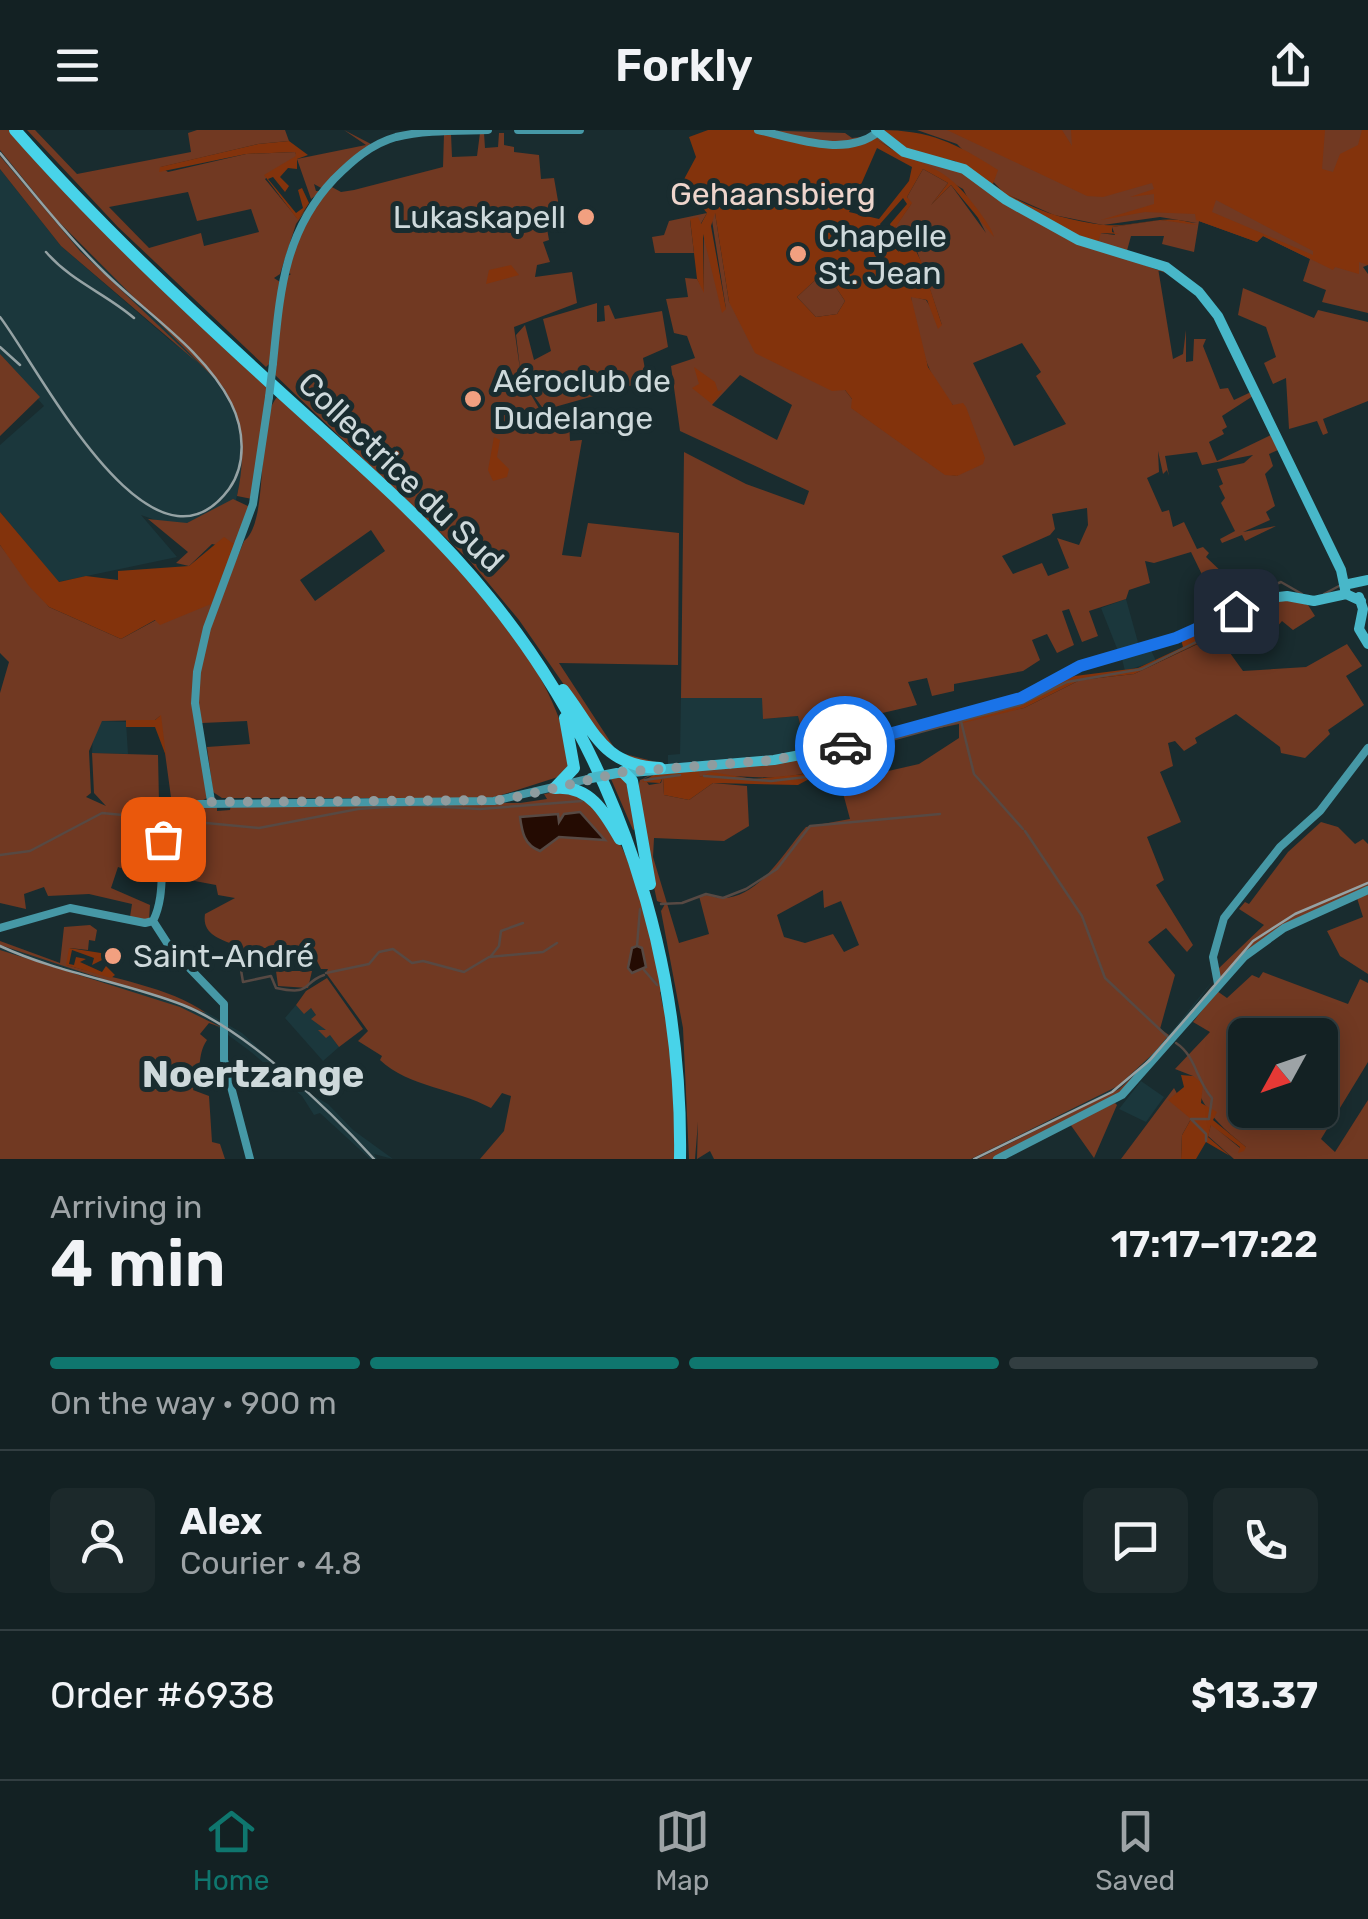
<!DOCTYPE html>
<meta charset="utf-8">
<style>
:root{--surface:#132123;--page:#1c292b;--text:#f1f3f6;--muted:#9da3a6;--line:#323e41;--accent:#0f766e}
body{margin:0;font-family:Rubik,sans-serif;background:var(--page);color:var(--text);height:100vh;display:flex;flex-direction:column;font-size:38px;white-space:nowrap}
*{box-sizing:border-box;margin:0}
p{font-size:32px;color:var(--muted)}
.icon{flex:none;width:55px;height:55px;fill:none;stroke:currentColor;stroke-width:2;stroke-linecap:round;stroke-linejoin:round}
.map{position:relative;height:1029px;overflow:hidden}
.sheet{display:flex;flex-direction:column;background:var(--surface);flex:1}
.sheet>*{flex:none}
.needle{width:65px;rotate:230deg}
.fabs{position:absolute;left:1228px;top:888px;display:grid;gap:20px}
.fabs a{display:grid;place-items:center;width:110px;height:110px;border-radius:15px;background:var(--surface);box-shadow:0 5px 25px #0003,0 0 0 2px var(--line);font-size:50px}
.pin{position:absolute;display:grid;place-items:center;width:85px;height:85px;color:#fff;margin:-42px;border-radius:20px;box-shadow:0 5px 15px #0006}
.courier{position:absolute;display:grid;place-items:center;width:100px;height:100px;margin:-50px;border:8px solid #1a73e8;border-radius:50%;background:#fff;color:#222;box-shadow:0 2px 12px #0007}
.headline em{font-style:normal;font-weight:600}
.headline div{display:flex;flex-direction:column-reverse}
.headline{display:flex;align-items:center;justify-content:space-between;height:170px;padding:0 50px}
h1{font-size:65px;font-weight:600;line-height:75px}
.bar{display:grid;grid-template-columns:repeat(4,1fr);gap:15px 10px;align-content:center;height:120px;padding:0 50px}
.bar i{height:12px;border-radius:8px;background:var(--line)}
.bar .selected{background:var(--accent)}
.bar p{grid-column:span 4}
.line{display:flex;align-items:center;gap:25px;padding:0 50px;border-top:2px solid var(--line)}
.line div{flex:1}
.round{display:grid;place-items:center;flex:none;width:105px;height:105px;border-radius:15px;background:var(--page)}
header{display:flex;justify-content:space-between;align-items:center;height:130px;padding:0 50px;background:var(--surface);font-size:45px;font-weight:600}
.dock{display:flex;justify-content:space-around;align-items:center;height:140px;border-top:2px solid var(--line);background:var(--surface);font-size:28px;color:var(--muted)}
.dock a{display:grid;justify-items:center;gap:5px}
.dock .selected{color:var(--accent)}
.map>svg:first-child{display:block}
.built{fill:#1b373c}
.green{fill:#713922;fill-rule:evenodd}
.forest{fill:#83330c;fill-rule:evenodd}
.water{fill:#240b02;stroke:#574943;stroke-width:2.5}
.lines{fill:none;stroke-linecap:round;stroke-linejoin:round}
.stream{stroke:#574943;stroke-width:2.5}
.secondary{stroke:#4698a6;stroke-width:8}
.primary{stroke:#48b7c9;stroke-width:10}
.highway{stroke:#48d3e9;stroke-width:12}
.rail{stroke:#95a2a4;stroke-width:2.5}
.secondary-bridge{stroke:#4698a6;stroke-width:8}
.primary-bridge{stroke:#48b7c9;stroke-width:10}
.done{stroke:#8f9c9f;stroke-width:10;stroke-dasharray:0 18}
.route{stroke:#1a73e8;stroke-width:12}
.poi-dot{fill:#f2a080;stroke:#192c2f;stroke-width:4}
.labels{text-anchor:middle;stroke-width:10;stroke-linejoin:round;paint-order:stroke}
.park-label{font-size:32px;fill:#eed5cc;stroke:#192c2f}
.poi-label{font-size:32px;fill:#ced9db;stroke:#192c2f;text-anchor:start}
.street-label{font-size:32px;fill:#ced9db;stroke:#192c2f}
.quarter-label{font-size:38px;font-weight:bold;fill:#ced9db;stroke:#192c2f}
</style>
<header><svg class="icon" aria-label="menu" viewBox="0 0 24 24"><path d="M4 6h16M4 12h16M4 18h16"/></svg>Forkly<svg class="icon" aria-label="share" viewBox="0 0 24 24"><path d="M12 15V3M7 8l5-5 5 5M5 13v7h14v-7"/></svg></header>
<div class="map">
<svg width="1368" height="1029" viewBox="0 0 1368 1029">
<rect width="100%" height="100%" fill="#192c2f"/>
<path class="built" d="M0,20L74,109L207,237L239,288L243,338L236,370L187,393H164L141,385L177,427L58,452L0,382V315L44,276L0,226V39L61,116L179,218L58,99L0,26Z
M1126,469L1139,516L1118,521L1101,478Z
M1150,518L1156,531L1125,541L1121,525Z
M681,568H763V589L798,586L806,622L668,635V625L680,624Z
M102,591L126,592L128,624L92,623L93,605Z
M0,815L206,882L242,903L307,962L328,974L353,1000L393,1029L374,1024L377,1029H370L320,983L314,985L302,966L251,922L208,890L18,828L0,820Z
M1214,849L1160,922L1119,959L1079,982L971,1029L1118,956L1155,922Z
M296,875L303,880L311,878L339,917L323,931L285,888Z
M1141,951L1164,967L1146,992L1119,979Z"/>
<path class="green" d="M0,0H11L268,255L252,369L237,366C246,325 243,296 224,258L56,89L0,20Z
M27,0H35L77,44L191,22L188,3L197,0H285L289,11L258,14L161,37L168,42L246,24L295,22L297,27L265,49L298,89L310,74L296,94L280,144L274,148L280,152L271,232L266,237L118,97ZM188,62L197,91L251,79L259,102L204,116L201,103L149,118L109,77Z
M344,0L371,14L323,59L314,54L316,61H322L311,69L297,29L366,15Z
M758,0L845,3L852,8C904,0 964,42 1007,67C1037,83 1067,98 1097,114L1100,103L1115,105L1112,97L1160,90L1197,93L1160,87L1103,95L1054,85L1004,63L957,14L917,0H1368V135L1363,137L1368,144V183L1322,172L1326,160L1303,151L1310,129L1263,106L1257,112L1199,91L1194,122L1162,114L1164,106H1131L1125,128L1174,146L1158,138L1173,229L1183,224L1186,200V232L1193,231L1194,209H1206L1203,216L1220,259L1228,258L1234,270L1251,262L1253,266L1222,286L1227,297L1222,300L1224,304L1209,312L1217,331L1271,305L1278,320L1269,324L1273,336L1265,344L1275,376L1266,382L1270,390L1243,402L1276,396L1245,411L1242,405L1222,413L1220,409L1235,401L1221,373L1225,368L1219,356L1223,354L1217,339L1244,333L1253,325L1202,335L1197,322L1165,326L1169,346L1167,340L1163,344L1158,321L1159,342L1147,348L1162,382L1169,380L1173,397L1184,392L1197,419L1203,417L1209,423L1206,427L1247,466L1240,473L1236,465L1231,467L1224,453L1209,459L1191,422L1154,433L1145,431L1150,453L1129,460L1126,469L1089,481L1098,506L1082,512L1069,479L1062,481L1074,515L1057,523L1047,504L1032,510L1040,530L1023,541L954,554V561L932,566L927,548L908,552L917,575L878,584L882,603L865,606L860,586L802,602L798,586L763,589L762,568H681L684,322L746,354L804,375L809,361L680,301L671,236L695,228L687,206L674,203L666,169L688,167L685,148L697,149L704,160V104L726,179L711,84L715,83L729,172L845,260L852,269V278L945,344L957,346L979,323C978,301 968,289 954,276C929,254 913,198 911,166L926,170L942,195L916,118L895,97L911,74L907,67L923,39L948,53L931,75L951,55L986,103L963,59L875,9L848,16ZM1022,213L1041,242L1036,246L1066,294L1014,316L973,233ZM740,245L792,275L777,310L712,275ZM1087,378L1088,395L1079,415L1057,408L1069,438L1048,446L1042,433L1013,444L1002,426L1050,405L1055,399L1052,384Z
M480,3H484L485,18L498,17L499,3H504V15L514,17V22L539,25L541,49L554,48L561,88L546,93L549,110L543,112L550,132L537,135L535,147L572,142L577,173L514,197L521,246L516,205L525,195L534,230L551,221L543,189L597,173V192L605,191L604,176L609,175L615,189L662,181L668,217L643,228L647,251L544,280L522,249L548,294L569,291L570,311L582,310L562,425L581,427L588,393L679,403L678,535L559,533L617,622L668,635L631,634L608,618L519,490L470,431L274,244L283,149L291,144L285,142C292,108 308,82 330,56L341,62L354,60L443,37L444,4H451L452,27L477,26Z
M0,26L80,121L198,233L61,116L0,39Z
M707,83L700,95L690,90L694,123H655L652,107L664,105L669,91Z
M825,141L845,171L837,184L816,187L797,167Z
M1243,158L1314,188L1318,180L1368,192V271L1323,289L1328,303L1323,305L1317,291L1289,299L1286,248L1273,254L1264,233L1276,227L1266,197L1238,185Z
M0,224L40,267L0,306Z
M278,266C377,358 548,493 571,632L561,646L492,668H222L213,662L207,617L250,614L247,591L202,593C186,532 223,463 244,411C271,390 254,290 278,266ZM371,400L385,421L315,471L300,450Z
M233,369L250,377L196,541L207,668L177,684L173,682L160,586L155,590L102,591L89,621L91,663L86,667L106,676L94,663L92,623L158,625L159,672H170V681L155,689L169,685L172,688L160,708L158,743L145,737L143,746L118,737L111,758L150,775L149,790L130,787L132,774L89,764L48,766L44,757L24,764L26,779L0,773V563L9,532L0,523V415L49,477L121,509L156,490L217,415L212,414L189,436L176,433L188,422L148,389L187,393Z
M1285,469L1308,475L1315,486L1293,500L1282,491L1271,504L1246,486L1264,473Z
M1217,505L1243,541L1306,537L1347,514L1362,536L1346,546L1364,575L1328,600L1330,604L1305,628L1281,623L1280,617L1236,584L1195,608L1197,613L1184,621L1175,611L1168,613L1173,636L1160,642L1181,692L1147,707L1164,750L1156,755L1193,815L1187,822L1166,798L1148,812L1175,845L1160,899L1169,905L1184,887L1155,922L1118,956L971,1029H714L710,1021L697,1029L698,992L695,1029H689L683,898L661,781L665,774L657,771L635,668L640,650L680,634L806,622L797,630L844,621L976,582L953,591L1024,578L1080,550L1134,544ZM959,594V608L919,634L840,652L850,689L806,697C785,720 760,768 722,768C712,768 710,763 699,766L709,804L679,813L653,727L654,708L724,711L749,696L747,656L713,653L689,670L664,665L663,646L661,653L649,655L644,648L657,641L697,637L699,647C739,641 788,659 829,632C841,625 853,622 861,614ZM823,760L824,778L841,771L859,815L844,822L833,804L805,813L784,807L777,785Z
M625,646L636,699L633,700L611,649Z
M569,659C631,684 649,802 664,860L660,862L663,877L668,878L677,1029H480L504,1001L511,966L502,963L491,978C456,959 408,957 380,930L382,926L358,911L368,901L326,843L328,839H321L309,815L238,820L236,815C218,809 202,803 205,784L235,768L218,765L216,755L163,745C164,705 176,681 217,673V681L230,680L231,674L520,673L547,669L544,664Z
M1321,692L1338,697L1355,714L1363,709L1368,714V758L1287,794L1221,849L1217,840L1264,795L1239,779L1245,772L1249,774L1288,722Z
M1368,764V844L1340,826L1327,801L1363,787L1357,768Z
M90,795L97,800L95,811L89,810L88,820L70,818L67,835C110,848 170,857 206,883L0,815V811L60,833L64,797Z
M0,820L180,877L223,898L209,893L200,904L207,910C196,926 203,942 193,960L209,966L212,1012L220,1014L225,1029H0Z
M276,841H312L308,858L278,856Z
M1263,842L1348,874L1360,849L1368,853V932L1321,1009L1335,1022L1368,970V1029H1234L1208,1006L1211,994L1240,1018L1246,1017C1219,995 1202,980 1193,946L1175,939L1210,902L1193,892L1217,861L1227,868L1252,845L1259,848ZM1245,905H1320V980H1245Z
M327,848L363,899L339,917L330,905L326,908L318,900H326L311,889L316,885L311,878L304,884L296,875L306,861Z
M1215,852L1174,911L1123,965L997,1029H978L1119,959L1160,922Z
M1174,958L1191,989L1182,1005L1181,1029H1121Z
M1115,973L1117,975L1094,1028L1070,994Z"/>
<path class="forest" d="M708,0H758L824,14L875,8C923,43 938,25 978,80C984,89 991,97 994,107L951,55L931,75L948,53L923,39L907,67L912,73L895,98L899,103L906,101L921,131L942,195L938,199L927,170L911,167L928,237L953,275L963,273L966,277L985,328L983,334L957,346L945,345L851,278L852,269L845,260L832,261L755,223L729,172L715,83L711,96L726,179L722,183L703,104L704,163L697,149L690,89L698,87L701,94L707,83L682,53L696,27L689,7ZM877,18L912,37L909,51L879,89L849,82ZM903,68L907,74L890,94L899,122L886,110L880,94ZM825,141L845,171L837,184L816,187L797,167Z
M879,0C931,0 955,13 998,40L993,54C1024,78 1066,91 1104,95C1136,98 1167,81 1197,95L1160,90L1112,97V102L1119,104L1101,103L1097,115L1039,87L955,31L905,20Z
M947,0H1062L1072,16L1071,0H1325L1322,39L1333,42L1340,24L1358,15L1362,0H1368V135L1359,132V144L1335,137L1333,140L1263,106L1257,112L1196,90L1195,84L1145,82L1101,90L1154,74V64L1130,67L1154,59L1152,53L1103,67L1087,66ZM1216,70L1313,121V125L1212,82Z
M289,11L308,25L297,29V39L288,38L280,47L289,56L285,62L273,47L268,49L296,83L303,78L298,60L302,58L309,73L298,90L264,45L296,26L295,22L246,24L159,42L160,37L258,14Z
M511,135L519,145L486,154L489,140Z
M694,237L715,252L718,261L723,260L712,274L692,258L699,254Z
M494,307L500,310L497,327L509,339L507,347L493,351L488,340Z
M0,382L59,452L86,446L118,450V441L189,436L224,407L234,414L211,474L160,495L155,490L121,509L49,477L29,456L0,415Z
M1227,489L1234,496L1134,544L1080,550L1024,578L963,593L953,591L1075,546L1138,538L1183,517L1181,509Z
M161,585L166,626L155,597H126V590H155Z
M933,597L868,617L798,655L713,653L689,670L664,665L663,647L660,653L642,652L655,644L698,637L700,647L711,642L753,649L805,644L873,610Z
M69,818L101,823L106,828L92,835L94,828L72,820L69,834L74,835L76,827L86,829L80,832L102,842L106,836L115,845L111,848L66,835Z
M1181,945L1193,946L1203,954L1201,973L1217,982L1213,990L1246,1017L1244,1021L1238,1023L1240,1017L1211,995L1208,1007L1230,1026L1206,1012L1196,1029H1181L1182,1005L1191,989L1168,970L1184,957Z"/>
<path class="water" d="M580,682L605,710L559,707L540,721C524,715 522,702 520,687L558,684L559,692L564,684Z
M637,816L642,818L646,837L632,843L628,838L632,818Z"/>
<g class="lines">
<path class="stream" d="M1262,460L1281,452L1302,464
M1324,464L1339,456
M1238,489L1252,479
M961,591L974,644L1023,699
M704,646L771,651L806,647L869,616L1020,575L1067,552L1142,539L1232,494
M645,650L680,645
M1025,701L1082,786L1105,848L1168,907
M0,725L30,721L102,683L259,698L358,679L413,675L480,679L582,671
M661,774L682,773L706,764L723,768L746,759L777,739L810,696L940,684
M637,816L640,779
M216,826L240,834L243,852L271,846L276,858C313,866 301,853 324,845
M491,826L499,816L501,801L523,793
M644,840L657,855
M326,843L369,834L379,822L393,819L412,833L423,831L464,842L489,827L543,822L557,813
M1176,913C1196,926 1196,950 1212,968L1209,989H1191L1206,1004V1011"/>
<path class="secondary" d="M518,0H580
M758,0C794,8 845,28 878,2
M273,233C280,164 283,103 334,49C352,31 371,14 396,7C425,0 458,1 488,0
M211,671L195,573L197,542L207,498L253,374L269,267
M153,791C174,749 143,697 199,674L494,671L588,649
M153,791L171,819L224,874V930L250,1029
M0,798L70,778L145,793L153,791
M1218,854L1213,827L1224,788L1280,717L1320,681L1368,618
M997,1029L1122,965L1244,827L1284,798L1368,760"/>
<path class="primary" d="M876,0L904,22L964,39L1006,70L1078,110L1166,137L1199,162L1218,186L1341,440L1346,464
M1344,455L1368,450
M1359,467L1363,479L1359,499L1368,514
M620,643L774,630L832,619L1021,568L1080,536L1176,508L1262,469L1287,466L1314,471L1346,464L1361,471"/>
<path class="highway" d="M15,0C97,93 187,177 279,261C351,327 427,390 489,467C618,625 683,827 680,1029
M563,560C594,600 602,636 660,638
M623,642L632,651L650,754
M555,658C589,655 604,681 620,709
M555,658L574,638L565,588"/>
<path class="rail" d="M0,23C34,64 67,106 105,143C146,183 205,221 231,273C244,299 247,334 229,359C151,464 38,236 0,187
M46,122C72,152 105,163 134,188
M0,217L20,235
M0,816C58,843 124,852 183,875C246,900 329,979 374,1029
M974,1029L1112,962L1150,930L1253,811L1295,784L1368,753"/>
<path class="secondary-bridge" d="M269,267L273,233"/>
<path class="primary-bridge" d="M591,648L617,643"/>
</g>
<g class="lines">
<path class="done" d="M163,709L162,723L178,688L211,672L504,670L623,642L774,630L845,616"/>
<path class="route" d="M845,616L1021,568L1080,536L1176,508L1236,481"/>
</g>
<g class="poi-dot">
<circle cx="586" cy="87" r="10"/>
<circle cx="798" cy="124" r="10"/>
<circle cx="473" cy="269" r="10"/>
<circle cx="113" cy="826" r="10"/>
</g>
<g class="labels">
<g class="park-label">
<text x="773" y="75">Gehaansbierg</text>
</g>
<g class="poi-label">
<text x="566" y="98" text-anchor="end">Lukaskapell</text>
<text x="818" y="117">Chapelle<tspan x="818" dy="37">St. Jean</tspan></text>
<text x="493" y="262">Aéroclub de<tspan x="493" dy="37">Dudelange</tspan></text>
<text x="133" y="837">Saint-André</text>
</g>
<g class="street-label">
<text transform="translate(401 342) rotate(44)" y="11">Collectrice du Sud</text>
</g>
<g class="quarter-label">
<text x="253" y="957">Noertzange</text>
</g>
</g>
</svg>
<div class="fabs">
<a><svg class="needle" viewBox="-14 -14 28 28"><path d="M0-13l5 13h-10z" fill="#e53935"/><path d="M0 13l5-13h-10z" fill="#9da3a6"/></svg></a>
</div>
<div class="pin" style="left:163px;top:709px;background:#ea580c"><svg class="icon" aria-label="bag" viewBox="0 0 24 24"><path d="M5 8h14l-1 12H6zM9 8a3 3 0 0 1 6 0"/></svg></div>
<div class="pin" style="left:1236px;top:481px;background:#1f2937"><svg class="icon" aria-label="home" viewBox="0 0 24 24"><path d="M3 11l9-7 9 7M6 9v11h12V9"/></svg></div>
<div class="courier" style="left:845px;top:616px"><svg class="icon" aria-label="car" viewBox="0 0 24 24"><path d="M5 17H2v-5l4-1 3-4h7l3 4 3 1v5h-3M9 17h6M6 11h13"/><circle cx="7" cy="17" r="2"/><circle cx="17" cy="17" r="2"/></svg></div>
</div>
<section class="sheet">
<div class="headline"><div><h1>4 min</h1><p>Arriving in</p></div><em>17:17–17:22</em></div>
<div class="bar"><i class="selected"></i><i class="selected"></i><i class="selected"></i><i></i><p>On the way · 900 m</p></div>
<div class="line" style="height:180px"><a class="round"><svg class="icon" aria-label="person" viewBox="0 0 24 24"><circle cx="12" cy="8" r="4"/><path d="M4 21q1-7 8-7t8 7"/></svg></a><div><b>Alex</b><p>Courier · 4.8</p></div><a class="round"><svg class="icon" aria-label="chat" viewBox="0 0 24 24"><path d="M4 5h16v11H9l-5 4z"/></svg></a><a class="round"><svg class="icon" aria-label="phone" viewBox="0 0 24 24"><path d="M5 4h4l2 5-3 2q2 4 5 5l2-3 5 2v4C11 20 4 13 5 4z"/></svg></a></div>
<div class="line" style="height:130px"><div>Order #6938</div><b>$13.37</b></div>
</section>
<nav class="dock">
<a class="selected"><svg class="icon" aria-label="home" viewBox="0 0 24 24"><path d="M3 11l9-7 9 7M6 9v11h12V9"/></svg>Home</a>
<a><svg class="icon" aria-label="map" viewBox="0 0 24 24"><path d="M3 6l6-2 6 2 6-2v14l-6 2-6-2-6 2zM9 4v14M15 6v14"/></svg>Map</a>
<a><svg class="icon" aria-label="saved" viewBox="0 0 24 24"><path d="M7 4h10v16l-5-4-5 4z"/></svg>Saved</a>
</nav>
